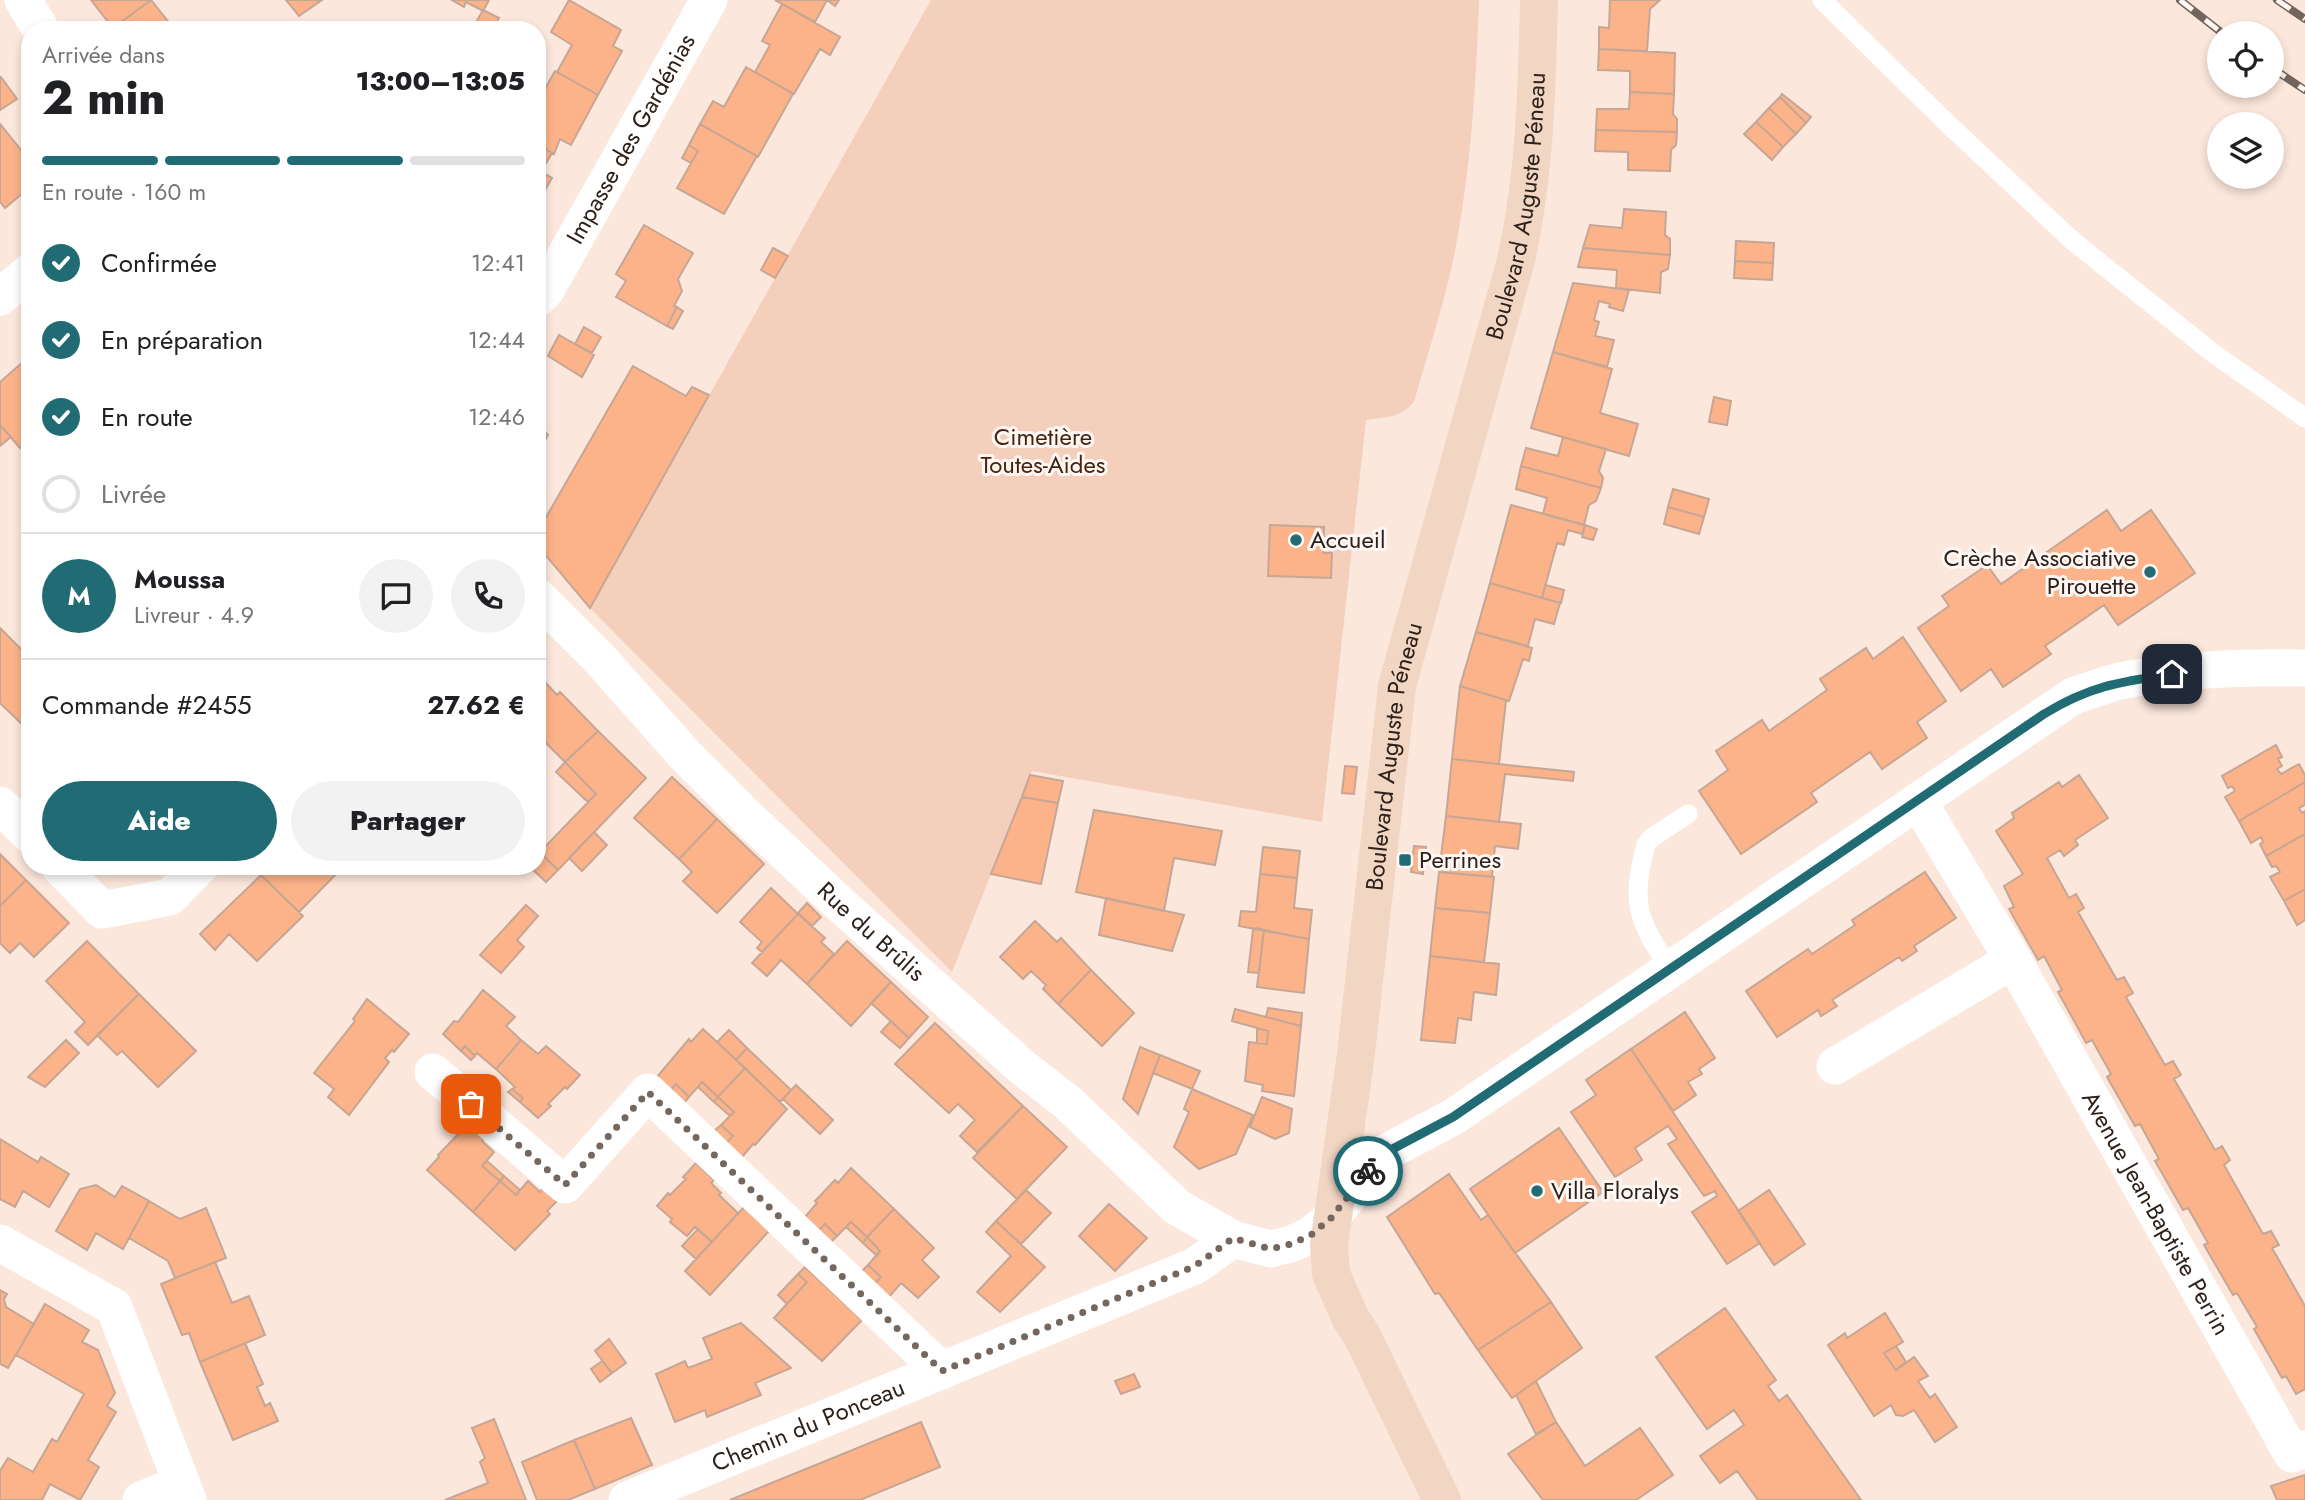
<!DOCTYPE html>
<html lang="fr">
<meta charset="utf-8">
<style>
:root{--surface:#fff;--page:#f2f2f2;--text:#202124;--muted:#757577;--line:#e0e0e0;--accent:#216c74}
body{margin:0;font-family:Jost,sans-serif;background:var(--page);color:var(--text);height:100vh;display:flex;flex-direction:column;font-size:26px;white-space:nowrap}
*{box-sizing:border-box;margin:0}
p{font-size:23px;color:var(--muted)}
.icon{flex:none;width:38px;height:38px;fill:none;stroke:currentColor;stroke-width:2;stroke-linecap:round;stroke-linejoin:round}
.map{position:relative;flex:1;overflow:hidden}
.details{position:absolute;left:21px;top:21px;width:525px;height:854px;display:flex;flex-direction:column;background:var(--surface);border-radius:28px;box-shadow:0 4px 10px #0003}
.details>*{flex:none}
.controls{position:absolute;left:2207px;top:21px;display:grid;gap:14px}
.controls a{display:grid;place-items:center;width:77px;height:77px;border-radius:50%;background:var(--surface);box-shadow:0 4px 10px #0003;font-size:35px}
.pin{position:absolute;display:grid;place-items:center;width:60px;height:60px;color:#fff;margin:-30px;border-radius:14px;box-shadow:0 4px 10px #0006}
.courier{position:absolute;display:grid;place-items:center;width:70px;height:70px;margin:-35px;border:5px solid #216c74;border-radius:50%;background:#fff;color:#222;box-shadow:0 2px 9px #0007}
.head em{font-style:normal;font-weight:800}
.head div{display:flex;flex-direction:column-reverse}
.head{display:flex;align-items:center;justify-content:space-between;height:119px;padding:0 21px}
h1{font-size:46px;font-weight:800;line-height:52px}
.bar{display:grid;grid-template-columns:repeat(4,1fr);gap:10px 7px;align-content:center;height:84px;padding:0 21px}
.bar i{height:9px;border-radius:5px;background:var(--line)}
.bar .selected{background:var(--accent)}
.bar p{grid-column:span 4}
.line{display:flex;align-items:center;gap:18px;padding:0 21px;border-top:2px solid var(--line)}
.line div{flex:1}
.round{display:grid;place-items:center;flex:none;width:74px;height:74px;border-radius:37px;background:var(--page)}
ol{padding:0 21px;list-style:none}
li{display:flex;align-items:center;gap:21px;height:77px}
li p{margin-inline-start:auto}
li .icon{padding:7px;border-radius:50%;background:var(--accent);color:#fff;stroke-width:4}
li:last-child{color:var(--muted)}
li i{width:38px;height:38px;border:4px solid var(--line);border-radius:50%}
.button{display:flex;gap:14px;margin-top:auto;padding:14px 21px}
.button a{flex:1;height:80px;border-radius:42px;background:var(--accent);color:#fff;font-size:28px;font-weight:800;line-height:80px;text-align:center}
.button a+a{background:var(--page);color:var(--text)}
.map>svg:first-child{display:block}
.green{fill:#f3cfbc}
.building{fill:#fcb38a;stroke:#c6a695;stroke-width:2}
.lines{fill:none;stroke-linecap:round;stroke-linejoin:round}
.lane{stroke:#fff;stroke-width:19}
.street{stroke:#fff;stroke-width:37}
.secondary{stroke:#f2d6c4;stroke-width:38}
.rail-casing{stroke:#74655c;stroke-width:8}
.rail{stroke:#fef7f4;stroke-width:5;stroke-dasharray:16;stroke-linecap:butt}
.done{stroke:#75665e;stroke-width:7;stroke-dasharray:0 12.6}
.route{stroke:#216c74;stroke-width:9}
.poi-dot{fill:#216c74;stroke:#fef7f4;stroke-width:2.5}
.labels{text-anchor:middle;stroke-width:6;stroke-linejoin:round;paint-order:stroke}
.street-label{font-size:24px;fill:#2d211a;stroke:#fef7f4}
.park-label{font-size:24px;fill:#46230d;stroke:#fef7f4}
.poi-label{font-size:24px;fill:#2d211a;stroke:#fef7f4;text-anchor:start}
</style>
<div class="map">
<svg width="2305" height="1500" viewBox="0 0 2305 1500">
<rect width="100%" height="100%" fill="#fce7dc"/>
<path class="green" d="M931,0H1479C1476,85 1471,168 1455,251C1445,302 1428,352 1414,402C1400,418 1386,417 1366,420L1322,822L1032,771L952,972L590,608Z"/>
<path class="building" d="M91,0H151L113,28Z
M151,0L175,30H114L113,28Z
M286,0H322L299,16Z
M452,0H489L483,11L466,2L464,7Z
M569,0L621,30L613,46L622,51L598,95L557,72L572,45L551,32Z
M775,0H839L835,6L827,0L815,22Z
M1610,0H1660L1650,9L1647,51L1599,49V27L1609,28Z
M782,4L840,37L830,55L820,49L794,94L755,72L770,45L762,41Z
M483,10L499,18L493,30H482L474,26Z
M1599,49L1675,53L1674,94L1630,92V71L1598,70Z
M746,67L793,94L758,157L700,124L713,101L724,107Z
M555,71L598,95L571,145L560,139L554,154L537,144V92L542,94Z
M1,77L17,99L0,110V78Z
M1630,92L1674,94L1673,114L1677,119V132L1596,130L1597,109H1629Z
M1782,94L1811,117L1806,123L1780,97Z
M1780,97L1806,123L1796,134L1769,108Z
M1769,108L1796,134L1783,147L1756,122Z
M1756,122L1783,147L1772,160L1744,134Z
M0,124L30,161V187L5,208L0,202Z
M700,124L757,156L724,214L677,188L698,151L689,145Z
M1596,130L1677,132L1676,145L1671,150L1670,171L1628,170V152L1595,151Z
M537,144L552,153L541,172L552,178L537,204Z
M689,145L698,151L691,163L682,158Z
M1624,209L1666,212L1665,235L1670,239V255L1583,248L1590,225L1622,228Z
M644,225L693,253L678,279L682,291L674,306L677,307L667,326L616,297L626,281L616,274Z
M1736,241L1774,243L1773,263L1735,261Z
M773,248L788,256L775,278L761,270Z
M1583,248L1670,255L1668,269L1661,272L1660,293L1616,288L1617,270L1578,267Z
M1735,261L1773,263L1772,280L1734,278Z
M1573,283L1629,290L1623,311L1609,307L1610,304L1599,301L1594,320L1599,322L1595,336L1614,340L1607,367L1553,352Z
M677,307L683,311L673,329L667,326Z
M584,327L601,337L592,353L575,344Z
M559,335L594,355L582,377L548,356Z
M1553,352L1612,369L1600,413L1638,424L1629,456L1531,428Z
M24,361L30,366V440L20,448L0,425V382Z
M633,366L686,396L692,387L709,395L590,608L537,545V533Z
M1714,397L1731,401L1727,425L1709,422Z
M537,423L548,435L537,454Z
M0,425L11,437L0,446Z
M1563,437L1606,449L1599,471L1603,478L1601,488L1521,466L1526,448L1558,456Z
M1521,466L1601,488L1596,501L1589,505L1584,525L1543,514L1547,498L1516,489Z
M1673,489L1709,499L1704,517L1668,507Z
M1511,505L1585,525L1582,534L1568,530L1564,545L1557,543L1542,598L1490,583Z
M1668,507L1704,517L1699,534L1664,524Z
M2107,510L2121,531L2151,510L2195,573L2118,625L2104,605L2045,646L2051,654L2003,687L1991,669L1961,691L1918,628L1949,606L1942,596L1987,565L2001,584Z
M1270,525L1324,527L1323,553H1332L1331,578L1268,576Z
M1585,525L1597,529L1593,540L1582,537Z
M1490,583L1560,603L1554,624L1535,619L1528,646L1476,632Z
M1545,585L1564,590L1561,603L1542,598Z
M0,628L30,658L28,665L30,667V722L25,727L0,703Z
M1476,632L1532,648L1529,661L1523,659L1509,701L1460,686Z
M1903,637L1946,701L1917,722L1927,738L1882,769L1870,752L1811,793L1817,802L1741,854L1699,791L1728,770L1716,751L1762,720L1769,731L1827,690L1820,679L1866,648L1873,659Z
M545,682L557,695L560,692L598,731L565,762L537,734V690Z
M1460,686L1506,700L1499,764L1452,759Z
M598,731L646,778L558,870L540,852L596,794L565,762Z
M2276,745L2282,757L2278,759L2282,766L2277,769L2281,774L2299,764L2305,775V782L2239,821L2225,797L2235,791L2232,786L2228,788L2222,776Z
M1452,759L1574,772L1573,781L1505,774L1499,822L1446,816Z
M565,762L596,794L588,802L556,772Z
M1345,766L1357,767L1354,794L1342,793Z
M1030,775L1063,781L1058,803L1022,797Z
M2079,775L2108,818L2075,840L2078,845L2064,856L2060,850L2047,858L2069,898L2076,894L2084,908L2078,912L2117,980L2124,977L2133,993L2126,997L2165,1065L2173,1061L2181,1075L2174,1079L2215,1150L2222,1146L2230,1160L2224,1165L2263,1234L2271,1231L2279,1245L2272,1248L2305,1306V1389L2296,1394L2286,1376L2282,1378L2254,1329L2257,1327L2237,1293L2233,1295L2204,1245L2208,1243L2188,1208L2183,1210L2155,1161L2159,1159L2140,1124L2135,1126L2107,1077L2111,1074L2092,1040L2086,1043L2078,1028L2058,992L2062,990L2044,956L2038,960L2009,909L2014,907L2004,886L2023,874L1996,831L2014,818L2012,813L2059,782L2062,787Z
M672,777L717,819L679,859L634,818Z
M2305,782V805L2299,808L2302,813L2305,811V834L2266,856L2260,844L2263,842L2261,837L2251,843L2239,821Z
M1022,797L1058,803L1041,884L991,874Z
M1094,810L1222,831L1215,865L1174,858L1164,911L1076,892Z
M1446,816L1521,824L1518,849L1495,846L1492,877L1439,872Z
M717,819L764,864L717,913L683,881L692,872L679,859Z
M594,832L607,845L582,871L569,858Z
M2305,834V889L2284,901L2270,877L2280,872L2276,866L2272,867L2266,856Z
M1414,846L1426,847L1423,874L1411,872Z
M1263,847L1300,851L1297,878L1260,874Z
M537,850L558,870L546,882L529,866H537Z
M0,854L26,880L0,906Z
M270,866H344L299,912L261,875Z
M1439,872L1494,877L1490,913L1435,908Z
M1925,872L1956,918L1914,946L1917,951L1902,961L1899,957L1832,1000L1837,1006L1821,1016L1818,1010L1777,1037L1746,991L1808,949L1812,954L1855,925L1852,920Z
M1260,874L1297,878L1294,908L1312,910L1309,939L1239,926L1241,911L1256,912Z
M261,875L303,916L257,961L229,934L215,950L200,934Z
M26,880L69,923L34,957L20,943L10,953L0,943V906Z
M771,888L798,914L762,952L757,948L762,942L740,922Z
M2305,889V920L2297,925L2284,901Z
M1106,898L1184,915L1172,951L1099,935Z
M807,903L821,917L812,926L798,913Z
M526,905L538,916L517,940L524,947L501,973L480,955Z
M1435,908L1490,913L1484,962L1430,956Z
M798,914L825,938L821,942L834,954L807,984L781,960L767,976L752,963Z
M1035,921L1057,942L1061,938L1091,970L1058,1004L1043,989L1046,985L1031,971L1023,979L1000,957Z
M1256,928L1264,930L1259,973L1248,972L1253,930Z
M1264,930L1309,939L1304,993L1257,987Z
M87,941L139,994L88,1045L75,1032L85,1022L46,981Z
M847,941L891,982L851,1026L807,984Z
M1430,956L1499,964L1496,995L1474,992L1471,1020L1458,1018L1455,1043L1421,1040Z
M1091,970L1134,1013L1102,1046L1058,1004Z
M891,982L928,1017L909,1038L871,1003Z
M483,990L515,1017L506,1026L521,1040L496,1069L477,1053L475,1056L465,1046L461,1051L443,1034L454,1021L458,1022Z
M139,994L196,1051L158,1087L122,1051L117,1055L97,1035Z
M367,999L409,1034L394,1052L392,1050L385,1058L389,1062L349,1115L328,1097L334,1089L314,1073L355,1021L353,1019Z
M1268,1008L1302,1013L1301,1026L1266,1017Z
M1235,1009L1301,1026L1294,1096L1262,1091L1263,1085L1245,1081L1249,1042L1267,1044L1268,1031L1232,1021Z
M1685,1012L1715,1058L1699,1069L1702,1074L1688,1082L1696,1095L1673,1111L1631,1049Z
M891,1021L909,1038L900,1048L881,1032Z
M935,1023L1023,1106L977,1152L960,1136L975,1120L958,1104L949,1113L895,1064Z
M1257,1028L1268,1031L1267,1044L1257,1043Z
M703,1029L745,1068L718,1097L702,1082L689,1097L676,1084L671,1090L657,1077L689,1039L691,1042Z
M729,1030L747,1048L736,1060L717,1042Z
M66,1040L79,1053L45,1087L28,1077Z
M521,1040L538,1054L546,1046L580,1075L567,1089L565,1087L548,1104L551,1106L538,1118L520,1102L523,1098L512,1089L515,1087L496,1069Z
M465,1046L475,1056L471,1060L461,1051Z
M1140,1047L1160,1055L1138,1114L1123,1099Z
M747,1048L791,1090L780,1102L736,1060Z
M1631,1049L1760,1243L1727,1264L1692,1212L1717,1196L1715,1191L1704,1196L1668,1144L1677,1139L1668,1126L1635,1148L1642,1160L1615,1177L1571,1112L1596,1095L1586,1080Z
M1160,1055L1200,1071L1192,1089L1153,1073Z
M745,1068L787,1109L755,1145L753,1144L742,1157L726,1143L733,1136L721,1125L734,1112L718,1097Z
M702,1082L718,1097L714,1102L698,1087Z
M676,1084L689,1097L684,1103L671,1090Z
M796,1085L833,1120L820,1134L783,1099Z
M512,1089L523,1098L520,1102L508,1092Z
M1192,1089L1253,1115L1236,1154L1199,1169L1174,1147L1189,1112L1184,1109Z
M718,1097L734,1112L730,1116L714,1102Z
M1262,1097L1292,1109L1289,1133L1275,1139L1250,1127Z
M1023,1106L1067,1147L1017,1199L973,1158Z
M472,1120L487,1134L482,1141L494,1152L482,1166L500,1181L473,1212L427,1170L439,1157L438,1155Z
M721,1125L733,1136L726,1143L714,1131Z
M1559,1128L1603,1192L1515,1253L1470,1189Z
M0,1139L38,1162L41,1157L69,1174L49,1207L23,1191L15,1207L0,1199Z
M487,1161L504,1176L500,1181L482,1166Z
M696,1163L714,1180L711,1183L721,1193L719,1195L738,1213L712,1242L695,1227L687,1236L670,1222L672,1219L657,1206L668,1193L670,1195L686,1179L683,1177Z
M851,1168L894,1209L867,1237L851,1222L837,1236L825,1224L819,1230L805,1217L817,1203L815,1201L835,1180L838,1183Z
M1449,1174L1481,1220L1488,1215L1551,1302L1478,1350L1439,1293L1435,1294L1387,1217Z
M504,1176L520,1190L516,1195L500,1181Z
M500,1181L516,1195L528,1181L540,1192L545,1186L559,1199L547,1211L550,1214L515,1250L473,1212Z
M96,1185L115,1197L122,1186L149,1201L123,1249L96,1233L87,1250L56,1231L80,1189Z
M1026,1190L1051,1213L1021,1244L996,1221Z
M1769,1190L1805,1244L1774,1265L1738,1211Z
M149,1201L180,1219L206,1208L226,1258L175,1278L168,1261L129,1238Z
M1109,1204L1147,1238L1115,1271L1079,1236Z
M744,1207L769,1231L710,1295L685,1271Z
M894,1209L934,1248L922,1260L939,1277L918,1298L901,1283L889,1297L875,1284L881,1277L868,1265L880,1251L867,1237Z
M996,1221L1045,1267L1000,1312L977,1292L1011,1256L986,1232Z
M851,1222L867,1237L863,1243L846,1227Z
M825,1224L837,1236L831,1242L819,1230Z
M698,1229L712,1242L696,1259L682,1246Z
M867,1237L880,1251L877,1256L863,1243Z
M215,1262L232,1303L249,1296L265,1335L200,1362L189,1333L182,1335L161,1284Z
M868,1265L881,1277L875,1284L862,1271Z
M805,1267L862,1320L822,1361L774,1318L807,1282L798,1274Z
M798,1274L807,1282L787,1304L778,1295Z
M0,1290L7,1294L4,1299L6,1307L34,1324L8,1368L0,1364Z
M1551,1302L1582,1348L1512,1398L1478,1350Z
M45,1304L89,1330L82,1342L98,1350L115,1393L107,1406L116,1412L88,1460L99,1467L80,1500L50,1484L42,1500H0V1471L8,1458L33,1472L52,1439L57,1442L84,1394L16,1355Z
M1725,1308L1776,1380L1768,1386L1779,1401L1787,1395L1861,1500H1758L1737,1471L1720,1483L1700,1456L1744,1425L1734,1410L1707,1429L1656,1357Z
M1885,1313L1903,1342L1884,1353L1896,1370L1914,1357L1928,1376L1918,1381L1930,1398L1935,1394L1957,1427L1935,1442L1914,1410L1903,1416L1896,1415L1891,1405L1874,1416L1828,1345L1845,1333L1847,1338Z
M741,1323L791,1368L755,1383L761,1395L707,1417L705,1410L675,1422L656,1374L685,1361L688,1368L712,1359L703,1338Z
M609,1339L626,1363L612,1373L595,1351Z
M245,1343L263,1384L257,1387L265,1406L270,1403L278,1421L233,1440L200,1362Z
M1896,1346L1906,1362L1896,1370L1884,1353Z
M602,1361L612,1373L600,1382L591,1369Z
M1134,1374L1140,1387L1121,1394L1115,1381Z
M1536,1381L1556,1422L1536,1434L1516,1395Z
M631,1418L652,1465L595,1489L574,1440Z
M494,1419L526,1500H445L488,1483L480,1462L485,1458L472,1428Z
M921,1422L940,1467L860,1500H730Z
M1556,1422L1585,1466L1640,1428L1673,1475L1636,1500H1543L1508,1454Z
M574,1440L595,1489L568,1500H537L522,1462Z
M2305,1475V1500H2277L2271,1486Z"/>
<g class="lines">
<path class="lane" d="M1822,0L1948,124L2074,242L2213,353L2305,418
M1670,969C1638,920 1630,904 1646,845L1651,838L1688,814"/>
<g class="street">
<path d="M23,0L41,30"/>
<path d="M0,297L30,272"/>
<path id="s1" d="M537,299L546,290L709,0"/>
<path id="s2" d="M537,596L600,659L685,755L749,819L842,906L1022,1067L1067,1102L1177,1207L1233,1239"/>
<path id="s3" d="M1918,801L2013,960L2292,1454L2305,1449"/>
<path d="M0,805L30,835"/>
<path d="M59,866L102,910L170,897L200,866"/>
<path d="M1835,1066L2013,960"/>
<path d="M433,1072L565,1185L648,1092L942,1371"/>
<path d="M0,1243L114,1307L188,1500"/>
<path d="M141,1500L181,1484"/>
<path id="s4" d="M627,1500L1195,1266L1233,1239L1270,1249L1291,1244L1311,1235L1331,1218L1383,1154L1453,1117L2073,696C2089,691 2104,685 2120,681C2180,669 2244,667 2305,668"/>
</g>
<path class="secondary" id="s5" d="M1442,1500L1361,1334L1351,1319L1331,1274L1329,1245L1356,1054L1397,686L1516,260C1535,175 1537,87 1539,0"/>
<g class="rail-casing">
<path id="rail" d="M2180,0L2222,33
M2277,0L2305,19
M2272,68L2305,90"/>
</g>
<use href="#rail" class="rail"/>
</g>
<g class="lines">
<path class="done" d="M471,1104L565,1185L648,1092L942,1371L1195,1266L1233,1238L1270,1249L1291,1244L1311,1235L1331,1218L1368,1171"/>
<path class="route" d="M1368,1171L1383,1154L1453,1117L2044,714C2090,686 2119,682 2172,674"/>
</g>
<g class="poi-dot">
<circle cx="1296" cy="540" r="7"/>
<circle cx="2150" cy="572" r="7"/>
<rect x="1398" y="853" width="14" height="14" rx="3.5"/>
<circle cx="1537" cy="1191" r="7"/>
</g>
<g class="labels">
<g class="street-label">
<text dy="8" stroke="none"><textPath href="#s1" startOffset="186">Impasse des Gardénias</textPath></text>
<text dy="8" stroke="none"><textPath href="#s5" startOffset="1340">Boulevard Auguste Péneau</textPath></text>
<text dy="8" stroke="none"><textPath href="#s5" startOffset="774">Boulevard Auguste Péneau</textPath></text>
<text dy="8" stroke="none"><textPath href="#s2" startOffset="474">Rue du Brûlis</textPath></text>
<text dy="8" stroke="none"><textPath href="#s3" startOffset="476">Avenue Jean-Baptiste Perrin</textPath></text>
<text dy="8" stroke="none"><textPath href="#s4" startOffset="196">Chemin du Ponceau</textPath></text>
</g>
<g class="park-label">
<text x="1043" y="445">Cimetière<tspan x="1043" dy="28">Toutes-Aides</tspan></text>
</g>
<g class="poi-label">
<text x="1310" y="548">Accueil</text>
<text x="2136" y="566" text-anchor="end">Crèche Associative<tspan x="2136" dy="28">Pirouette</tspan></text>
<text x="1419" y="868">Perrines</text>
<text x="1551" y="1199">Villa Floralys</text>
</g>
</g>
</svg>
<div class="controls">
<a><svg class="icon" aria-label="locate" viewBox="0 0 24 24"><circle cx="12" cy="12" r="6"/><path d="M12 2v4M12 18v4M2 12h4M18 12h4"/></svg></a>
<a><svg class="icon" aria-label="layers" viewBox="0 0 24 24"><path d="M12 4l9 5-9 5-9-5zM3 14l9 5 9-5"/></svg></a>
</div>
<div class="pin" style="left:471px;top:1104px;background:#ea580c"><svg class="icon" aria-label="bag" viewBox="0 0 24 24"><path d="M5 8h14l-1 12H6zM9 8a3 3 0 0 1 6 0"/></svg></div>
<div class="pin" style="left:2172px;top:674px;background:#1f2937"><svg class="icon" aria-label="home" viewBox="0 0 24 24"><path d="M3 11l9-7 9 7M6 9v11h12V9"/></svg></div>
<div class="courier" style="left:1368px;top:1171px"><svg class="icon" aria-label="bike" viewBox="0 0 24 24"><circle cx="6" cy="16" r="4"/><circle cx="18" cy="16" r="4"/><path d="M6 16l4-8h5l3 8M10 8l3 8H6M13 5h3"/></svg></div>
<section class="details">
<div class="head"><div><h1>2 min</h1><p>Arrivée dans</p></div><em>13:00–13:05</em></div>
<div class="bar"><i class="selected"></i><i class="selected"></i><i class="selected"></i><i></i><p>En route · 160 m</p></div>
<ol>
<li><svg class="icon" aria-label="check" viewBox="0 0 24 24"><path d="M5 12l5 5 9-10"/></svg>Confirmée<p>12:41</p></li>
<li><svg class="icon" aria-label="check" viewBox="0 0 24 24"><path d="M5 12l5 5 9-10"/></svg>En préparation<p>12:44</p></li>
<li><svg class="icon" aria-label="check" viewBox="0 0 24 24"><path d="M5 12l5 5 9-10"/></svg>En route<p>12:46</p></li>
<li><i></i>Livrée</li>
</ol>
<div class="line" style="height:126px"><b class="round" style="background:var(--accent);color:#fff">M</b><div><b>Moussa</b><p>Livreur · 4.9</p></div><a class="round"><svg class="icon" aria-label="chat" viewBox="0 0 24 24"><path d="M4 5h16v11H9l-5 4z"/></svg></a><a class="round"><svg class="icon" aria-label="phone" viewBox="0 0 24 24"><path d="M5 4h4l2 5-3 2q2 4 5 5l2-3 5 2v4C11 20 4 13 5 4z"/></svg></a></div>
<div class="line" style="height:91px"><div>Commande #2455</div><b>27.62 €</b></div>
<div class="button"><a>Aide</a><a>Partager</a></div>
</section>
</div>
